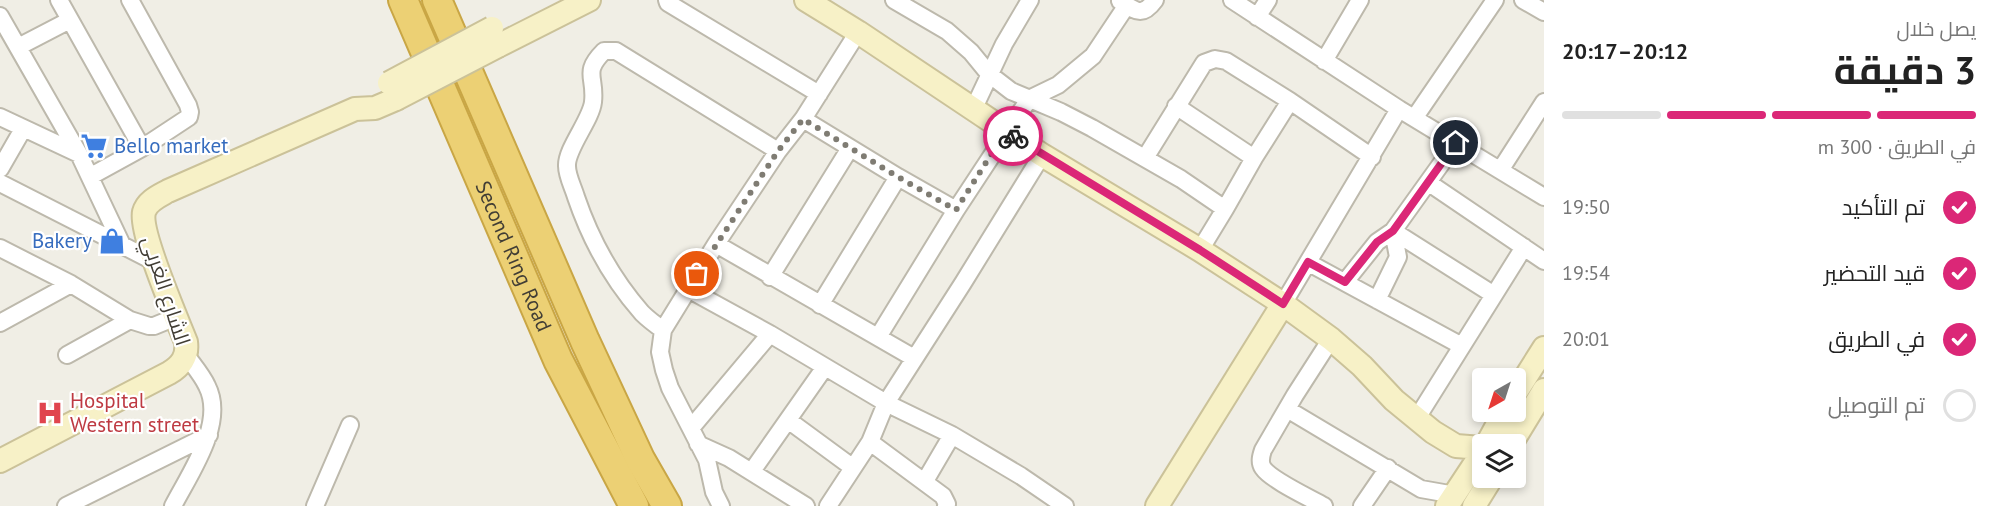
<!DOCTYPE html>
<html lang="ar">
<meta charset="utf-8">
<style>
:root{--surface:#fff;--page:#f2f2f2;--text:#222;--muted:#767676;--line:#e0e0e0;--accent:#db2777}
body{margin:0;font-family:"PT Sans",Cairo,sans-serif;background:var(--page);color:var(--text);direction:rtl;height:100vh;display:flex;flex-direction:column;font-size:22px;white-space:nowrap}
*{box-sizing:border-box;margin:0}
p{font-size:20px;color:var(--muted)}
.icon{flex:none;width:33px;height:33px;fill:none;stroke:currentColor;stroke-width:2;stroke-linecap:round;stroke-linejoin:round}
.map{position:relative;flex:1;overflow:hidden;direction:ltr}
.drawer{display:flex;flex-direction:column;background:var(--surface);width:450px}
.drawer>*{flex:none}
.needle{width:39px;rotate:219deg}
.buttons{position:absolute;left:1472px;top:368px;display:grid;gap:12px}
.buttons a{display:grid;place-items:center;width:54px;height:54px;border-radius:6px;background:var(--surface);box-shadow:0 3px 9px #0003;font-size:30px}
.pin{position:absolute;display:grid;place-items:center;width:51px;height:51px;color:#fff;margin:-26px;border:3px solid #fff;border-radius:50%;box-shadow:0 2px 6px #0007}
.courier{position:absolute;display:grid;place-items:center;width:60px;height:60px;margin:-30px;border:4px solid #db2777;border-radius:50%;background:#fff;color:#222;box-shadow:0 2px 8px #0007}
.head em{font-style:normal;font-weight:700}
.head div{display:flex;flex-direction:column-reverse}
.head{display:flex;align-items:center;justify-content:space-between;height:102px;padding:0 18px}
h1{font-size:39px;font-weight:700;line-height:45px}
.bar{display:grid;grid-template-columns:repeat(4,1fr);gap:9px 6px;align-content:center;height:72px;padding:0 18px}
.bar i{height:8px;border-radius:4px;background:var(--line)}
.bar .selected{background:var(--accent)}
.bar p{grid-column:span 4}
ol{padding:0 18px;list-style:none}
li{display:flex;align-items:center;gap:18px;height:66px}
li p{margin-inline-start:auto}
li .icon{padding:6px;border-radius:50%;background:var(--accent);color:#fff;stroke-width:4}
li:last-child{color:var(--muted)}
li i{width:33px;height:33px;border:3px solid var(--line);border-radius:50%}
main{display:flex;flex:1;min-height:0}
.map>svg:first-child{display:block}
.lines{fill:none;stroke-linecap:round;stroke-linejoin:round}
.street-casing{stroke:#bdb9ac;stroke-width:20}
.secondary-casing{stroke:#cbc299;stroke-width:26}
.highway-casing{stroke:#c9a645;stroke-width:32}
.street{stroke:#fff;stroke-width:16}
.secondary{stroke:#f7f1c7;stroke-width:22}
.highway{stroke:#ecd074;stroke-width:28}
.secondary-bridge-casing{stroke:#cbc299;stroke-width:26;stroke-linecap:butt}
.secondary-bridge{stroke:#f7f1c7;stroke-width:22}
.done{stroke:#7f7c73;stroke-width:6;stroke-dasharray:0 10.8}
.route{stroke:#db2777;stroke-width:8}
.labels{text-anchor:middle;stroke-width:4.5;stroke-linejoin:round;paint-order:stroke}
.shop-label{font-size:21px;fill:#366cbe;stroke:#fff;text-anchor:start}
.street-label{font-size:21px;fill:#423e35;stroke:#fff}
.health-label{font-size:21px;fill:#be3a42;stroke:#fff;text-anchor:start}
</style>
<main>
<section class="drawer">
<div class="head"><div><h1>3 دقيقة</h1><p>يصل خلال</p></div><em>20:12–20:17</em></div>
<div class="bar"><i class="selected"></i><i class="selected"></i><i class="selected"></i><i></i><p>في الطريق · 300 m</p></div>
<ol>
<li><svg class="icon" aria-label="check" viewBox="0 0 24 24"><path d="M5 12l5 5 9-10"/></svg>تم التأكيد<p>19:50</p></li>
<li><svg class="icon" aria-label="check" viewBox="0 0 24 24"><path d="M5 12l5 5 9-10"/></svg>قيد التحضير<p>19:54</p></li>
<li><svg class="icon" aria-label="check" viewBox="0 0 24 24"><path d="M5 12l5 5 9-10"/></svg>في الطريق<p>20:01</p></li>
<li><i></i>تم التوصيل</li>
</ol>
</section>
<div class="map">
<svg width="1544" height="506" viewBox="0 0 1544 506">
<rect width="100%" height="100%" fill="#f0eee5"/>
<g class="lines">
<g class="street-casing">
<path id="street" d="M59,0L142,148
M667,0L668,3L819,94
M894,0L947,31L971,52L989,74L1011,91L1061,112L1092,128L1181,179L1225,209L1200,250
M1232,0L1399,109L1544,197
M1523,0L1544,12
M1120,1C1136,11 1142,18 1155,0
M0,16L79,154
M1257,17L1268,0
M18,47L70,20
M1324,61L1360,0
M1176,106L1254,158
M973,110L1004,44L1030,0
M0,117L79,154L122,245
M1415,117L1495,0
M803,119L898,177L956,210
M1145,158L1204,63L1215,59L1226,61L1290,101L1372,157
M0,169L23,129
M1501,169L1544,102
M91,176L142,148L189,117L190,112L188,105L130,0
M0,183L155,262
M1429,183L1544,261
M1225,209L1254,158L1290,101
M1393,231L1494,295
M716,244L914,358
M0,248L71,284L130,320L149,326H154L176,317
M1309,263L1462,346
M770,277L850,148
M1345,282L1377,242L1393,231L1456,143
M688,289L770,334L886,403L952,435L1021,476L1065,506
M1377,300L1398,257L1393,231
M1283,304L1399,109
M820,305L898,177
M0,323L71,284
M663,330C656,325 648,319 642,313C613,280 590,238 576,197C573,187 567,176 567,166C566,149 591,120 593,102C596,76 582,73 604,51H616L778,151
M878,337L956,210L1029,99L1058,85L1093,56L1127,5
M67,355L130,320
M1287,409L1421,489L1455,495
M1417,418L1524,247
M788,420L852,467
M691,428L770,334
M870,442L943,496L947,504L946,506
M698,444L729,458L806,506
M752,471L825,367
M925,481L952,435
M66,506L209,435
M173,506C190,473 226,423 207,386C202,375 193,365 186,355
M315,506L350,425
M721,506L714,492L707,460L670,388L664,370L660,352L663,330L716,244L778,151L803,119L858,32
M828,506L870,442L886,403L963,283L1042,155
M1324,506C1310,498 1271,480 1263,468C1259,462 1261,456 1263,450L1295,395L1331,339
M1362,506L1388,468"/>
</g>
<g class="secondary-casing">
<path id="secondary" d="M806,0L858,32L1042,155L1200,250L1283,304L1331,339L1362,366L1394,400L1433,432L1456,446L1482,448
M498,46L589,0
M1515,394L1544,348
M1487,444L1505,411
M1511,444L1544,390
M0,461L169,373C181,366 188,357 186,342C177,319 139,232 144,212C147,201 159,196 168,191L355,109L375,108L396,99
M1157,506L1283,304
M1447,506L1482,453
M1474,506L1492,477"/>
</g>
<g class="highway-casing">
<g id="highway">
<path id="s1" d="M403,0L558,360L634,506"/>
<path d="M437,0L585,341L640,459L667,506"/>
</g>
</g>
<use href="#street" class="street"/>
<use href="#secondary" class="secondary"/>
<use href="#highway" class="highway"/>
<g class="secondary-bridge-casing">
<path id="secondary-bridge" d="M389,83L492,28
M396,99L498,46"/>
</g>
<use href="#secondary-bridge" class="secondary-bridge"/>
</g>
<g class="lines">
<path class="done" d="M697,274L778,151L803,119L898,177L956,210L1006,131L1013,136"/>
<path class="route" d="M1013,136L1200,250L1283,304L1308,262L1345,282L1377,242L1393,231L1456,143"/>
</g>
<defs>
<g id="supermarket-bare" transform="scale(2.07)"><path d="M-6-5.5h2.5l.6 2H6L4.5 2H-2.5L-4.4-4H-6ZM-1.5 3.2a1.3 1.3 0 1 0 .1 0ZM3 3.2a1.3 1.3 0 1 0 .1 0Z" fill="#3f7fe0" stroke="#fff" stroke-width="2.5" paint-order="stroke"/></g>
<g id="shop-bare" transform="scale(2.07)"><path d="M-5-2.5h2.3a2.7 3.5 0 0 1 5.4 0H5L5.5 6h-11ZM-1.5-2.5h3a1.5 2.3 0 0 0-3 0Z" fill="#3f7fe0" stroke="#fff" stroke-width="2.5" paint-order="stroke"/></g>
<g id="hospital-bare" transform="scale(2.07)"><path d="M-5-5h3v3.5h4V-5h3V5h-3V1.5h-4V5h-3Z" fill="#e0444e" stroke="#fff" stroke-width="2.5" paint-order="stroke"/></g>
</defs>
<g fill-rule="evenodd">
<use href="#supermarket-bare" x="94" y="146"/>
<use href="#shop-bare" x="112" y="241"/>
<use href="#hospital-bare" x="50" y="413"/>
</g>
<g class="labels">
<g class="shop-label">
<text x="114" y="153">Bello market</text>
<text x="92" y="248" text-anchor="end">Bakery</text>
</g>
<g class="street-label">
<text dy="7" stroke="none"><textPath href="#s1" startOffset="279">Second Ring Road</textPath></text>
<text transform="translate(166 291) rotate(72)" y="7">الشارع الغربي</text>
</g>
<g class="health-label">
<text x="70" y="408">Hospital<tspan x="70" dy="24">Western street</tspan></text>
</g>
</g>
</svg>
<div class="buttons">
<a><svg class="needle" viewBox="-14 -14 28 28"><path d="M0-13l5 13h-10z" fill="#e53935"/><path d="M0 13l5-13h-10z" fill="#767676"/></svg></a>
<a><svg class="icon" aria-label="layers" viewBox="0 0 24 24"><path d="M12 4l9 5-9 5-9-5zM3 14l9 5 9-5"/></svg></a>
</div>
<div class="pin" style="left:697px;top:274px;background:#ea580c"><svg class="icon" aria-label="bag" viewBox="0 0 24 24"><path d="M5 8h14l-1 12H6zM9 8a3 3 0 0 1 6 0"/></svg></div>
<div class="pin" style="left:1456px;top:143px;background:#1f2937"><svg class="icon" aria-label="home" viewBox="0 0 24 24"><path d="M3 11l9-7 9 7M6 9v11h12V9"/></svg></div>
<div class="courier" style="left:1013px;top:136px"><svg class="icon" aria-label="bike" viewBox="0 0 24 24"><circle cx="6" cy="16" r="4"/><circle cx="18" cy="16" r="4"/><path d="M6 16l4-8h5l3 8M10 8l3 8H6M13 5h3"/></svg></div>
</div>
</main>
